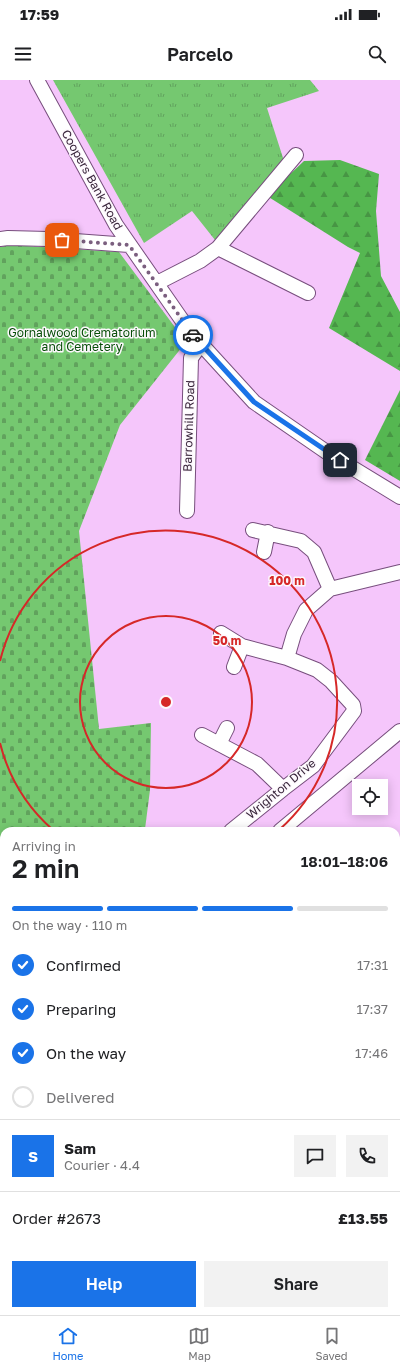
<!DOCTYPE html>
<meta charset="utf-8">
<style>
:root{--surface:#fff;--page:#f2f2f2;--text:#202124;--muted:#757577;--line:#e0e0e0;--accent:#1a73e8}
body{margin:0;font-family:"Golos Text",sans-serif;background:var(--page);color:var(--text);height:100vh;display:flex;flex-direction:column;font-size:15px;white-space:nowrap}
*{box-sizing:border-box;margin:0}
p{font-size:13px;color:var(--muted)}
.icon{flex:none;width:22px;height:22px;fill:none;stroke:currentColor;stroke-width:2;stroke-linecap:round;stroke-linejoin:round}
.map{position:relative;flex:1;overflow:hidden}
.details{position:absolute;left:0px;top:747px;width:400px;height:488px;display:flex;flex-direction:column;background:var(--surface);border-radius:12px 12px 0 0;box-shadow:0 2px 10px #0003}
.details>*{flex:none}
.controls{position:absolute;left:352px;top:699px;display:grid;gap:8px}
.controls a{display:grid;place-items:center;width:36px;height:36px;border-radius:0px;background:var(--surface);box-shadow:0 2px 10px #0003;font-size:20px}
.pin{position:absolute;display:grid;place-items:center;width:34px;height:34px;color:#fff;margin:-17px;border-radius:8px;box-shadow:0 2px 6px #0006}
.courier{position:absolute;display:grid;place-items:center;width:40px;height:40px;margin:-20px;border:3px solid #1a73e8;border-radius:50%;background:#fff;color:#222;box-shadow:0 1px 5px #0007}
.headline em{font-style:normal;font-weight:600}
.headline div{display:flex;flex-direction:column-reverse}
.headline{display:flex;align-items:center;justify-content:space-between;height:68px;padding:0 12px}
h1{font-size:26px;font-weight:600;line-height:30px}
.bar{display:grid;grid-template-columns:repeat(4,1fr);gap:6px 4px;align-content:center;height:48px;padding:0 12px}
.bar i{height:5px;border-radius:3px;background:var(--line)}
.bar .selected{background:var(--accent)}
.bar p{grid-column:span 4}
.line{display:flex;align-items:center;gap:10px;padding:0 12px;border-top:1px solid var(--line)}
.line div{flex:1}
.round{display:grid;place-items:center;flex:none;width:42px;height:42px;border-radius:0px;background:var(--page)}
ol{padding:0 12px;list-style:none}
li{display:flex;align-items:center;gap:12px;height:44px}
li p{margin-inline-start:auto}
li .icon{padding:4px;border-radius:50%;background:var(--accent);color:#fff;stroke-width:4}
li:last-child{color:var(--muted)}
li i{width:22px;height:22px;border:2px solid var(--line);border-radius:50%}
.cta{display:flex;gap:8px;margin-top:auto;padding:8px 12px}
.cta a{flex:1;height:46px;border-radius:0px;background:var(--accent);color:#fff;font-size:16px;font-weight:600;line-height:46px;text-align:center}
.cta a+a{background:var(--page);color:var(--text)}
.status{display:flex;justify-content:space-between;align-items:center;height:28px;padding:0 20px;background:var(--surface);direction:ltr}
.status svg{height:11px;fill:currentColor}
header{display:flex;justify-content:space-between;align-items:center;height:52px;padding:0 12px;background:var(--surface);font-size:18px;font-weight:600}
.tabs{display:flex;justify-content:space-around;align-items:center;height:56px;border-top:1px solid var(--line);background:var(--surface);font-size:11px;color:var(--muted)}
.tabs a{display:grid;justify-items:center;gap:2px}
.tabs .selected{color:var(--accent)}
.map>svg:first-child{display:block}
.grass{fill:url(#grass-tufts)}
.forest{fill:url(#forest-firs)}
.cemetery{fill:url(#cemetery-stones)}
.lines{fill:none;stroke-linecap:round;stroke-linejoin:round}
.stream{stroke:#bd66c8;stroke-width:3.5}
.minor-casing{stroke:#774e7d;stroke-width:16}
.minor{stroke:#fff;stroke-width:14}
.done{stroke:#7b5f7f;stroke-width:4;stroke-dasharray:0 7.2}
.route{stroke:#1a73e8;stroke-width:5}
.ring{fill:none;stroke:#d62828;stroke-width:2}
.labels{text-anchor:middle;stroke-width:3;stroke-linejoin:round;paint-order:stroke}
.street-label{font-size:12px;fill:#3a273c;stroke:#fdf8fd}
.park-label{font-size:12px;fill:#074e08;stroke:#fdf8fd}
.centre{fill:#d62828;stroke:#fdf8fd;stroke-width:2}
.ring-label{font-size:12px;text-anchor:middle;font-weight:bold;fill:#d62828;stroke:#fdf8fd;stroke-width:3;stroke-linejoin:round;paint-order:stroke}
</style>
<div class="status"><b>17:59</b><svg viewBox="0 0 49 12"><path d="M0 12V9h3v3zM5 12V6h3v6zM10 12V3h3v9zM15 12V0h3v12zM26 1h20v11H26zM47 4h2v5h-2z"/></svg></div>
<header><svg class="icon" aria-label="menu" viewBox="0 0 24 24"><path d="M4 6h16M4 12h16M4 18h16"/></svg>Parcelo<svg class="icon" aria-label="search" viewBox="0 0 24 24"><circle cx="10" cy="10" r="6"/><path d="M15 15l6 6"/></svg></header>
<div class="map">
<svg width="400" height="1235" viewBox="0 0 400 1235">
<defs>
<pattern id="grass-tufts" width="24" height="20" patternUnits="userSpaceOnUse"><rect width="24" height="20" fill="#75c870"/><path d="M3 7l-1-3M5 7V3M7 7l1-3M15 17l-1-3M17 17v-4M19 17l1-3" fill="none" stroke="#61a25d"/></pattern>
<pattern id="forest-firs" width="22" height="20" patternUnits="userSpaceOnUse"><rect width="22" height="20" fill="#55b751"/><path d="M5 1l3.5 6h-7zM16 11l3.5 6h-7z" fill="#479544"/></pattern>
<pattern id="cemetery-stones" width="16" height="16" patternUnits="userSpaceOnUse"><rect width="16" height="16" fill="#75c870"/><path d="M2 7V4a2 2 0 0 1 4 0v3zM10 15v-3a2 2 0 0 1 4 0v3z" fill="#61a25d"/></pattern>
</defs>
<rect width="100%" height="100%" fill="#f5c6fb"/>
<path class="grass" d="M53,0H310L319,11L267,28L284,81L215,160L192,131L144,163Z
M37,1231H132L130,1235H35Z"/>
<path class="forest" d="M340,80L379,94L376,131L381,196L400,232V291L329,248L360,173L348,167L267,116L304,81Z
M400,310V401L365,380Z
M400,840V968L396,966V841Z
M4,980V1025L3,1026L4,1029V1102L0,1101V984Z
M4,1147V1231H40L37,1235H0V1148Z
M396,1209L400,1235H149L152,1231H396Z"/>
<path class="cemetery" d="M11,165L119,172L186,262L120,345L79,451L99,649L151,643L150,710L145,749L144,751H4V954L0,959V167Z"/>
<g class="lines">
<path class="stream" d="M0,1085L4,1087
M31,1235L34,1231"/>
<g class="minor-casing">
<path id="minor" d="M37,0L116,145L184,243L201,264L254,322L328,373L400,417
M0,159L8,158L48,159L129,165
M218,168L308,213
M157,203L200,181L218,168L296,75
M187,431L191,278L201,264
M253,450L301,461L314,472L330,509
M264,472L268,452
M221,553L242,566L287,578L317,590L331,601L353,625L354,631L313,686L283,709L231,751
M287,578L294,554L306,530L330,509L400,492
M234,587L242,566
M202,655L257,684L283,709
M219,664L227,648
M280,751L400,651
M0,973L4,968
M396,1040L400,1039
M141,1235L144,1231"/>
</g>
<use href="#minor" class="minor"/>
</g>
<g class="lines">
<path class="done" d="M62,160L129,165L193,255"/>
<path class="route" d="M193,255L254,322L340,380"/>
</g>
<g class="ring">
<circle cx="166" cy="622" r="86"/>
<path d="M53 750A171 171 0 0 1 0 663M0 581A171 171 0 1 1 279 750"/>
</g>
<g class="labels">
<g class="street-label">
<text transform="translate(92 100) rotate(61)" y="4">Coopers Bank Road</text>
<text transform="translate(189 346) rotate(-88)" y="4">Barrowhill Road</text>
<text transform="translate(281 709) rotate(-40)" y="4">Wrighton Drive</text>
</g>
<g class="park-label">
<text x="82" y="257">Gornalwood Crematorium<tspan x="82" dy="14">and Cemetery</tspan></text>
</g>
</g>
<circle cx="166" cy="622" r="6" class="centre"/>
<g class="ring-label">
<text x="287" y="505">100 m</text>
<text x="227" y="565">50 m</text>
</g>
</svg>
<div class="controls">
<a><svg class="icon" aria-label="locate" viewBox="0 0 24 24"><circle cx="12" cy="12" r="6"/><path d="M12 2v4M12 18v4M2 12h4M18 12h4"/></svg></a>
</div>
<div class="pin" style="left:62px;top:160px;background:#ea580c"><svg class="icon" aria-label="bag" viewBox="0 0 24 24"><path d="M5 8h14l-1 12H6zM9 8a3 3 0 0 1 6 0"/></svg></div>
<div class="pin" style="left:340px;top:380px;background:#1f2937"><svg class="icon" aria-label="home" viewBox="0 0 24 24"><path d="M3 11l9-7 9 7M6 9v11h12V9"/></svg></div>
<div class="courier" style="left:193px;top:255px"><svg class="icon" aria-label="car" viewBox="0 0 24 24"><path d="M5 17H2v-5l4-1 3-4h7l3 4 3 1v5h-3M9 17h6M6 11h13"/><circle cx="7" cy="17" r="2"/><circle cx="17" cy="17" r="2"/></svg></div>
<section class="details">
<div class="headline"><div><h1>2 min</h1><p>Arriving in</p></div><em>18:01–18:06</em></div>
<div class="bar"><i class="selected"></i><i class="selected"></i><i class="selected"></i><i></i><p>On the way · 110 m</p></div>
<ol>
<li><svg class="icon" aria-label="check" viewBox="0 0 24 24"><path d="M5 12l5 5 9-10"/></svg>Confirmed<p>17:31</p></li>
<li><svg class="icon" aria-label="check" viewBox="0 0 24 24"><path d="M5 12l5 5 9-10"/></svg>Preparing<p>17:37</p></li>
<li><svg class="icon" aria-label="check" viewBox="0 0 24 24"><path d="M5 12l5 5 9-10"/></svg>On the way<p>17:46</p></li>
<li><i></i>Delivered</li>
</ol>
<div class="line" style="height:72px"><b class="round" style="background:var(--accent);color:#fff">S</b><div><b>Sam</b><p>Courier · 4.4</p></div><a class="round"><svg class="icon" aria-label="chat" viewBox="0 0 24 24"><path d="M4 5h16v11H9l-5 4z"/></svg></a><a class="round"><svg class="icon" aria-label="phone" viewBox="0 0 24 24"><path d="M5 4h4l2 5-3 2q2 4 5 5l2-3 5 2v4C11 20 4 13 5 4z"/></svg></a></div>
<div class="line" style="height:52px"><div>Order #2673</div><b>£13.55</b></div>
<div class="cta"><a>Help</a><a>Share</a></div>
</section>
</div>
<nav class="tabs">
<a class="selected"><svg class="icon" aria-label="home" viewBox="0 0 24 24"><path d="M3 11l9-7 9 7M6 9v11h12V9"/></svg>Home</a>
<a><svg class="icon" aria-label="map" viewBox="0 0 24 24"><path d="M3 6l6-2 6 2 6-2v14l-6 2-6-2-6 2zM9 4v14M15 6v14"/></svg>Map</a>
<a><svg class="icon" aria-label="saved" viewBox="0 0 24 24"><path d="M7 4h10v16l-5-4-5 4z"/></svg>Saved</a>
</nav>
